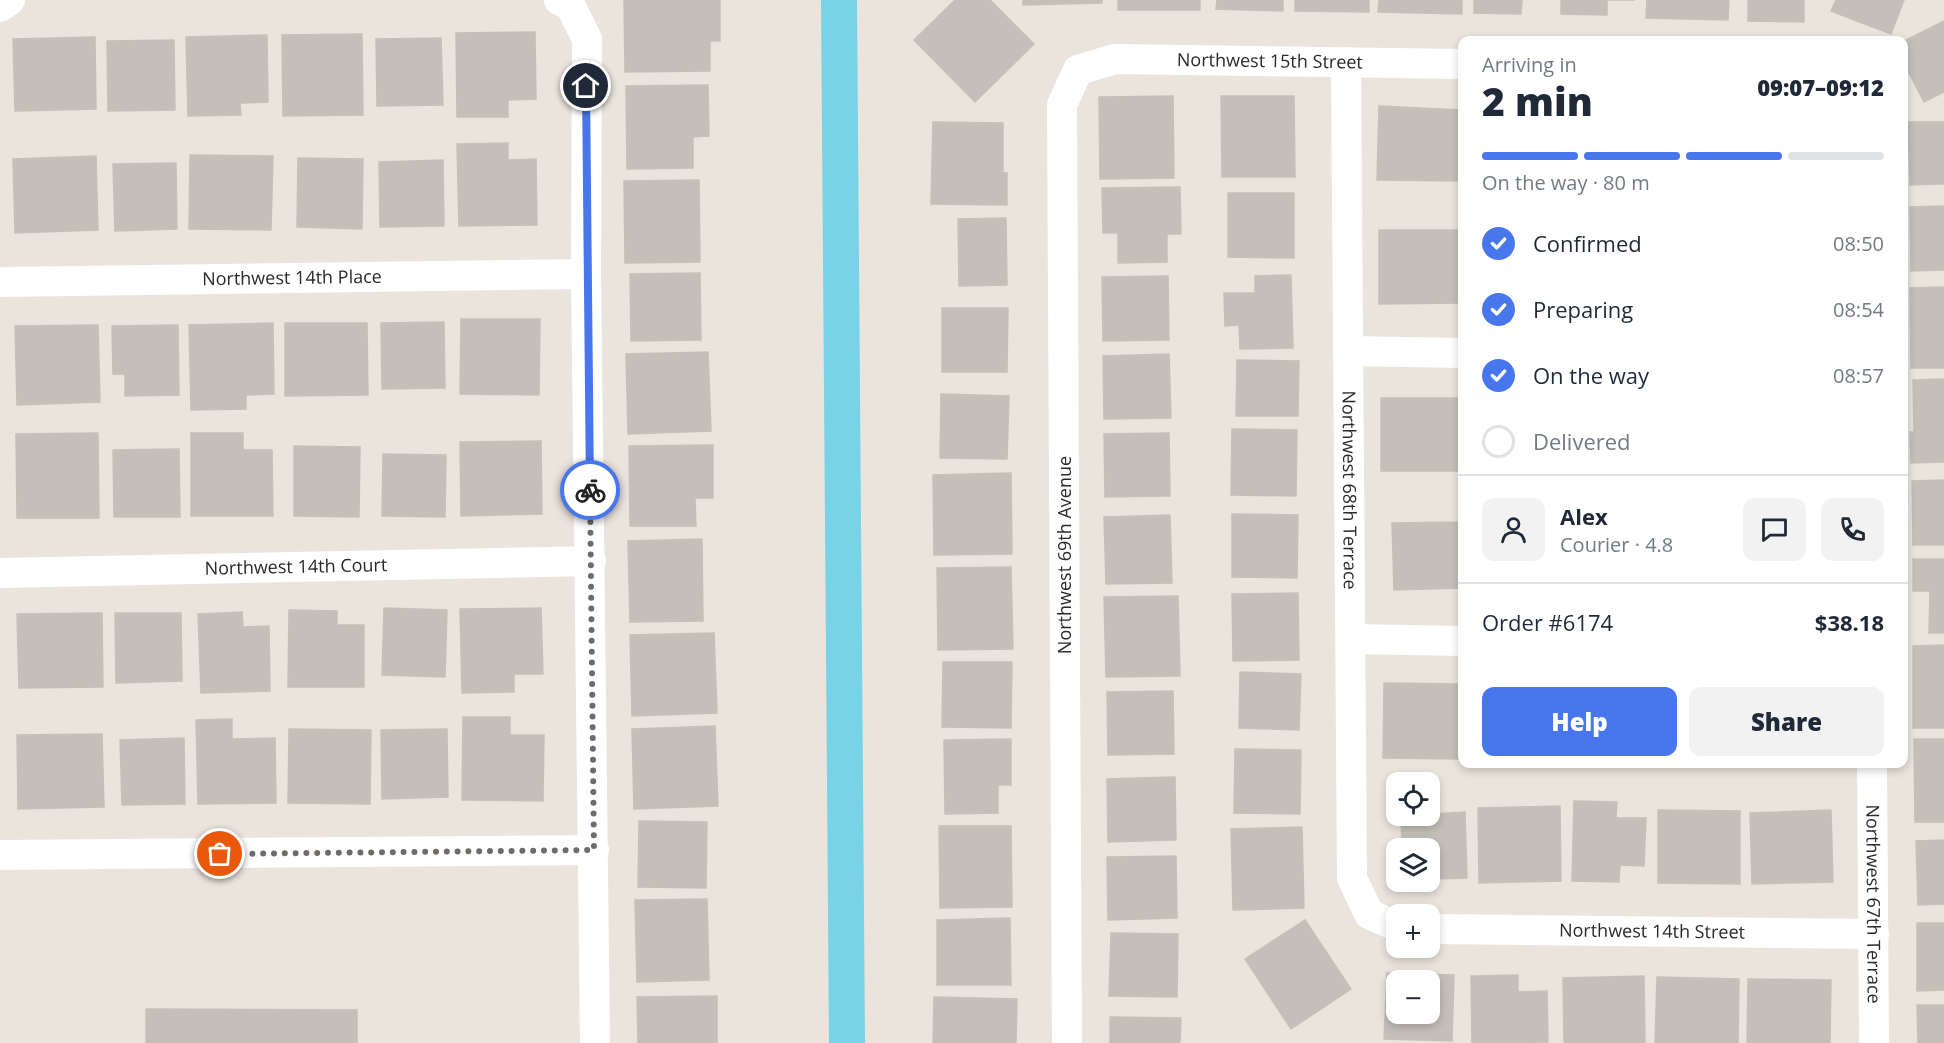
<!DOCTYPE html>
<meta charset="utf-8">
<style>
:root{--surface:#fff;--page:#f2f2f3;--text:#1f2937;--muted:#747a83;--line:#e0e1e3;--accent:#4877ed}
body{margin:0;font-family:"Open Sans",sans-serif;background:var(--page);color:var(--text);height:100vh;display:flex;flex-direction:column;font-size:22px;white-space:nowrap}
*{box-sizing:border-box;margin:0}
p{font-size:20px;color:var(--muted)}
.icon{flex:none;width:33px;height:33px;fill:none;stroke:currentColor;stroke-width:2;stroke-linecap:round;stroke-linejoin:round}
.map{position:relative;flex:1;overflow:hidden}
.details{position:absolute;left:1458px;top:36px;width:450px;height:732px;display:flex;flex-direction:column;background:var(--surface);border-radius:12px;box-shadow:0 3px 9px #0003}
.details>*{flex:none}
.fabs{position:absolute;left:1386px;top:772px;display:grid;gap:12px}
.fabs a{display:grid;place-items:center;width:54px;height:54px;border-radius:12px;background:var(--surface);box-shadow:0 3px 9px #0003;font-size:30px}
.pin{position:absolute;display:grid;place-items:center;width:51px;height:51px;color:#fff;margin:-26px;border:3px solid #fff;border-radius:50%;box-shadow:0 2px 6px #0007}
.courier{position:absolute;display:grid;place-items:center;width:60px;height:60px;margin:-30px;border:4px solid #4877ed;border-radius:50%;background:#fff;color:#222;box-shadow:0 2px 8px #0007}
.summary em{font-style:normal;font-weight:800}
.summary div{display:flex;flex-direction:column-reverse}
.summary{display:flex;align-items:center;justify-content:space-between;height:102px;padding:0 24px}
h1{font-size:39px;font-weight:800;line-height:45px}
.bar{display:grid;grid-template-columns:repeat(4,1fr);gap:9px 6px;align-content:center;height:72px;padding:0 24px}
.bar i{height:8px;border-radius:4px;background:var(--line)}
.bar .active{background:var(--accent)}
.bar p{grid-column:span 4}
.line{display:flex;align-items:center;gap:15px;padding:0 24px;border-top:2px solid var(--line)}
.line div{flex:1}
.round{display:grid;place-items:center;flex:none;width:63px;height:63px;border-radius:12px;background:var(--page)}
ol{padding:0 24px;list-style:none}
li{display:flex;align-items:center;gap:18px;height:66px}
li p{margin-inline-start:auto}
li .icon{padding:6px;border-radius:50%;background:var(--accent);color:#fff;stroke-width:4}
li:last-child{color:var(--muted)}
li i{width:33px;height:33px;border:3px solid var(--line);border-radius:50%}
.primary-button{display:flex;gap:12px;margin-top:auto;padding:12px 24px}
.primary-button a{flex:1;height:69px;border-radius:12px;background:var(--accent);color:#fff;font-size:24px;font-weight:800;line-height:69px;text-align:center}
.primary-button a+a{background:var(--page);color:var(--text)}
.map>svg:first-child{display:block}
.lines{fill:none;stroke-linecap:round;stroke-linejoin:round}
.canal{stroke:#78d3e6;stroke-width:36}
.building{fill:#c4bfb9;stroke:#c7c0b7;stroke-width:1.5;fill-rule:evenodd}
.street{stroke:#fff;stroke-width:30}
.done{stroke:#6e6b69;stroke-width:6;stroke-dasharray:0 10.8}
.route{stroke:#4877ed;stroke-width:8}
.labels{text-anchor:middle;stroke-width:4.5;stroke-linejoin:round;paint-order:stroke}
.street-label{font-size:18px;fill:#2a2a2a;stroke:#fff}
</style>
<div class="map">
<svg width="1944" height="1043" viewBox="0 0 1944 1043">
<rect width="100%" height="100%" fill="#ebe4dd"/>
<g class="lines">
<path class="canal" d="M839,0L847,1043"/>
</g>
<path class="building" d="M624,0H720V41H710V71L625,72Z
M955,0H990L1034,44L975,102L914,40Z
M1023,0H1102V3L1023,5Z
M1118,0H1200V10H1118Z
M1217,0H1283V11L1216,9Z
M1295,0H1369V12L1295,11Z
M1379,0H1462V14L1378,12Z
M1474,0H1522L1521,14L1474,13Z
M1561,0H1635H1607V15L1561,14Z
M1647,0H1729L1728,20L1646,18Z
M1748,0H1804V22L1748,21Z
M1836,0H1904L1891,34L1831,11Z
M1944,21V92L1924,102L1904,63V41Z
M535,32L536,99L508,100V117H457L456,33Z
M362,34L363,115L283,116L282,35Z
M267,35L268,102L240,103L241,115L188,116L186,37Z
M95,37L96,109L15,111L13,39Z
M441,38L443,105L377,106L376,39Z
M174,40L175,110L108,111L107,41Z
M708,85L709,136L693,137V168L627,169L626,86Z
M1173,96L1174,178L1100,179L1099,97Z
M1221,96H1294L1295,177H1222Z
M1379,106L1460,110L1459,181L1377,180Z
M933,122L1003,123V173H1007V205L931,204Z
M1908,122H1944V184L1910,185Z
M508,143V160L536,159L537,225L459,226L457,144Z
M190,155L273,156L271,230L189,229Z
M96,156L98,230L15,233L13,159Z
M298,158L363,159L362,229L297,227Z
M443,160L444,226L380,227L379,162Z
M176,163L177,229L115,231L113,164Z
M699,180L700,262L625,263L624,181Z
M1180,187L1181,234H1167V262L1118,263V233H1103L1102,188Z
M1228,193H1294V258L1228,257Z
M1944,206V270L1911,271L1910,207Z
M1006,218L1007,285L959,286L958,219Z
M1379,230H1461L1462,303L1379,304Z
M700,273L701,340L631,341L630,274Z
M1291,275L1293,348L1240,349L1239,325L1225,326L1224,293H1255V276Z
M1168,276L1169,340L1103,341L1102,277Z
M1944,287V368H1911L1910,288Z
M942,308H1008L1007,372H942Z
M461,319H540L539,395L460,394Z
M444,322L445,388L382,389L381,323Z
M273,323L274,394L246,395V409L191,410L189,325Z
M285,323H367L368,395L285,396Z
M98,325L100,402L17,405L15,326Z
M178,325L179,395L125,396V374H113L112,326Z
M708,352L711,431L628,434L626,354Z
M1169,354L1171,418L1104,419L1103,356Z
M1237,360L1299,361L1298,416H1236Z
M1944,379V462L1911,463L1910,432H1914L1913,380Z
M941,394L1009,396L1007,459L940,458Z
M1381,398H1462V471H1381Z
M1232,429L1297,430L1296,496L1231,495Z
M98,433L99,518H17L16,434Z
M191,433H243V450H272L273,516H191Z
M1169,433L1170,496L1105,497L1104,434Z
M541,441L542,514L461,516L460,442Z
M713,445V498H695L696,526H630L629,446Z
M294,446L360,447L359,517L294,516Z
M179,449L180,517H114L113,450Z
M383,454L446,455L445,517L382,516Z
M1011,473L1012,554L934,555L933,475Z
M1944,480V545H1913L1912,481Z
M1232,514L1298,515L1297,578L1232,577Z
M1170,515L1172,583L1106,584L1104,517Z
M1461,522L1462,588L1394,590L1392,523Z
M702,539L703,621L630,622L628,541Z
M1913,559H1944V633H1929L1930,591H1913Z
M1011,567L1013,649L938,650L937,568Z
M1298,593L1299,660L1233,661L1232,594Z
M1178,596L1180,676L1106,677L1104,597Z
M384,608L447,610L445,677L382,675Z
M541,608L543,674H514V692L462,693L460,609Z
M289,610L337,611V625H364V687H288Z
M242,612L243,627L269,626L270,691L201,693L198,614Z
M102,613L103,687L19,688L17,614Z
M115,613H181L182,681L116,683Z
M714,633L717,713L632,716L630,635Z
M1944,645V728H1913V646Z
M943,662H1012L1011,728L942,727Z
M1240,672L1301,674L1299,730L1239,728Z
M1384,683L1462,684V759L1383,758Z
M1173,691L1174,754L1108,755L1107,692Z
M463,717H510V735H544L543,801L462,800Z
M232,719V739L275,738L276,803L198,804L196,720Z
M715,726L718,806L634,809L632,729Z
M289,729L371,730L370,804L288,803Z
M447,729L448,797L382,799L381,730Z
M102,734L104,807L18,809L17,735Z
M184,738L185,804L122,805L120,740Z
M1011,739V785H998V813L945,814L944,740Z
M1914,739H1944V822H1915Z
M1235,749L1301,750L1300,814L1234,813Z
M1660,764H1735L1660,766Z
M1748,764H1832V766Z
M1175,777L1176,840L1108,842L1107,779Z
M1574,801L1617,802L1616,818H1646L1644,866L1620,865L1619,882L1572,881Z
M1560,806L1561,881L1479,883L1478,808Z
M1658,810L1740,811V884L1658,883Z
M1831,810L1833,882L1752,884L1750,813Z
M1465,812L1467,878L1430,879V849H1402L1401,816Z
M639,821L707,822L706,888L638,887Z
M939,826H1011L1012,907L940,908Z
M1302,827L1304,908L1233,910L1231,829Z
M1944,840V904L1918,905L1916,841Z
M1176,856L1177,918L1108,920L1107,857Z
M707,899L709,980L637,982L635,900Z
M1010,918L1011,985H937V920Z
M1305,920L1351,989L1291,1029L1245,959Z
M1917,923H1944V990L1917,991Z
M1111,933L1178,934L1177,997L1109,996Z
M1387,973L1454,975L1452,1041L1384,1039ZM1396,981H1430V1014H1396Z
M1518,975V992L1547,991L1548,1042L1472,1043L1471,976Z
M1644,976L1645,1043H1564L1563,978Z
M1657,977L1739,979L1738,1043H1655Z
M1748,979L1831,980L1830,1043H1747Z
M717,996V1043H638L637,997Z
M934,997L1017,999L1016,1043H933Z
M1917,1005H1944V1043H1918Z
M146,1009L357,1010V1043H146Z
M1110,1017L1181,1018L1180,1043H1110Z"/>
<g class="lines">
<g class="street">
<path d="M559,0L570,5L587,39L586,274L595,1043"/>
<path d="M0,7L10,0"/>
<path id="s1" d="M1346,62L1352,878L1369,914L1396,926"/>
<path id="s2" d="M0,282L586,274"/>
<path d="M1348,351L1462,353"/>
<path id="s3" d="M0,573L591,561"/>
<path d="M1351,639L1462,641"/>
<path id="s4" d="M1872,764L1874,1043"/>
<path d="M0,855L594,850"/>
<path id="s5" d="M1430,929L1874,934"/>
<path id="s6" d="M1067,1043L1062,105L1078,70L1115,59L1462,64"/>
</g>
</g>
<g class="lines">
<path class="done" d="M220,854L594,850L590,490"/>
<path class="route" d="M586,86L590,490"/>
</g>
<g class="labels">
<g class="street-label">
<text dy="6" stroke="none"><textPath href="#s6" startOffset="1170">Northwest 15th Street</textPath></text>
<text dy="6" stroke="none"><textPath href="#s2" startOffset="292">Northwest 14th Place</textPath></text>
<text dy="6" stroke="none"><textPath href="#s1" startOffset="428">Northwest 68th Terrace</textPath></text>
<text transform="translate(1065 555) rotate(-90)" y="6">Northwest 69th Avenue</text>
<text dy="6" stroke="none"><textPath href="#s3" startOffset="296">Northwest 14th Court</textPath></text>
<text dy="6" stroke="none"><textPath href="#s4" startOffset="140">Northwest 67th Terrace</textPath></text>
<text dy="6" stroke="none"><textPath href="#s5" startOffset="222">Northwest 14th Street</textPath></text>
</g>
</g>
</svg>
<div class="fabs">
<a><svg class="icon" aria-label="locate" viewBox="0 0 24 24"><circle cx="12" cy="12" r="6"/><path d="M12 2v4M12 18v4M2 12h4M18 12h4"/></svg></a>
<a><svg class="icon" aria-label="layers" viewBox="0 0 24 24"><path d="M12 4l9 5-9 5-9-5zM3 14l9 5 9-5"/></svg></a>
<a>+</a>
<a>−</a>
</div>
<div class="pin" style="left:220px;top:854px;background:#ea580c"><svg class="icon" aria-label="bag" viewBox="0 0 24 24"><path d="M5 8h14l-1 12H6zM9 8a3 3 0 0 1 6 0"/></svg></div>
<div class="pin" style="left:586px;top:86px;background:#1f2937"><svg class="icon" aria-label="home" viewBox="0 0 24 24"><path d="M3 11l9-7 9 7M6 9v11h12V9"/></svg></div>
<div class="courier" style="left:590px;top:490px"><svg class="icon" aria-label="bike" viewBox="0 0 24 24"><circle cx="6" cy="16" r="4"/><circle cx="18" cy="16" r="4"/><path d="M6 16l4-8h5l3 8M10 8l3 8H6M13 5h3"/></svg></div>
<section class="details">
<div class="summary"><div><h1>2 min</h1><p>Arriving in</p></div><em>09:07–09:12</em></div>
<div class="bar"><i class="active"></i><i class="active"></i><i class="active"></i><i></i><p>On the way · 80 m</p></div>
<ol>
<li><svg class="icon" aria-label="check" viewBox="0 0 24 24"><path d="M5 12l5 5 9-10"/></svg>Confirmed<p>08:50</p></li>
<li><svg class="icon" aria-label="check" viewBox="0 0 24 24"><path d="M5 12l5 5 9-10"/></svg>Preparing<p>08:54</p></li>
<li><svg class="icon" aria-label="check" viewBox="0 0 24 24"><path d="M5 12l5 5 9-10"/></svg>On the way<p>08:57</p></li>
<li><i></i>Delivered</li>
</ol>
<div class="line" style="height:108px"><a class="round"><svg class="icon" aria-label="person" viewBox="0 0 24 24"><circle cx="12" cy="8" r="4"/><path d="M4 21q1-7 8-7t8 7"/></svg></a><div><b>Alex</b><p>Courier · 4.8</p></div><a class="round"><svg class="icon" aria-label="chat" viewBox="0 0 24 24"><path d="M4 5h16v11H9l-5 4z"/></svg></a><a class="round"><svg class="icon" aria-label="phone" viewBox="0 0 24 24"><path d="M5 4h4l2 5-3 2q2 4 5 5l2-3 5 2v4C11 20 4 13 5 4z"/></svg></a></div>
<div class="line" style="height:78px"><div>Order #6174</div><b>$38.18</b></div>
<div class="primary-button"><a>Help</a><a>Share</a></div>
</section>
</div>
